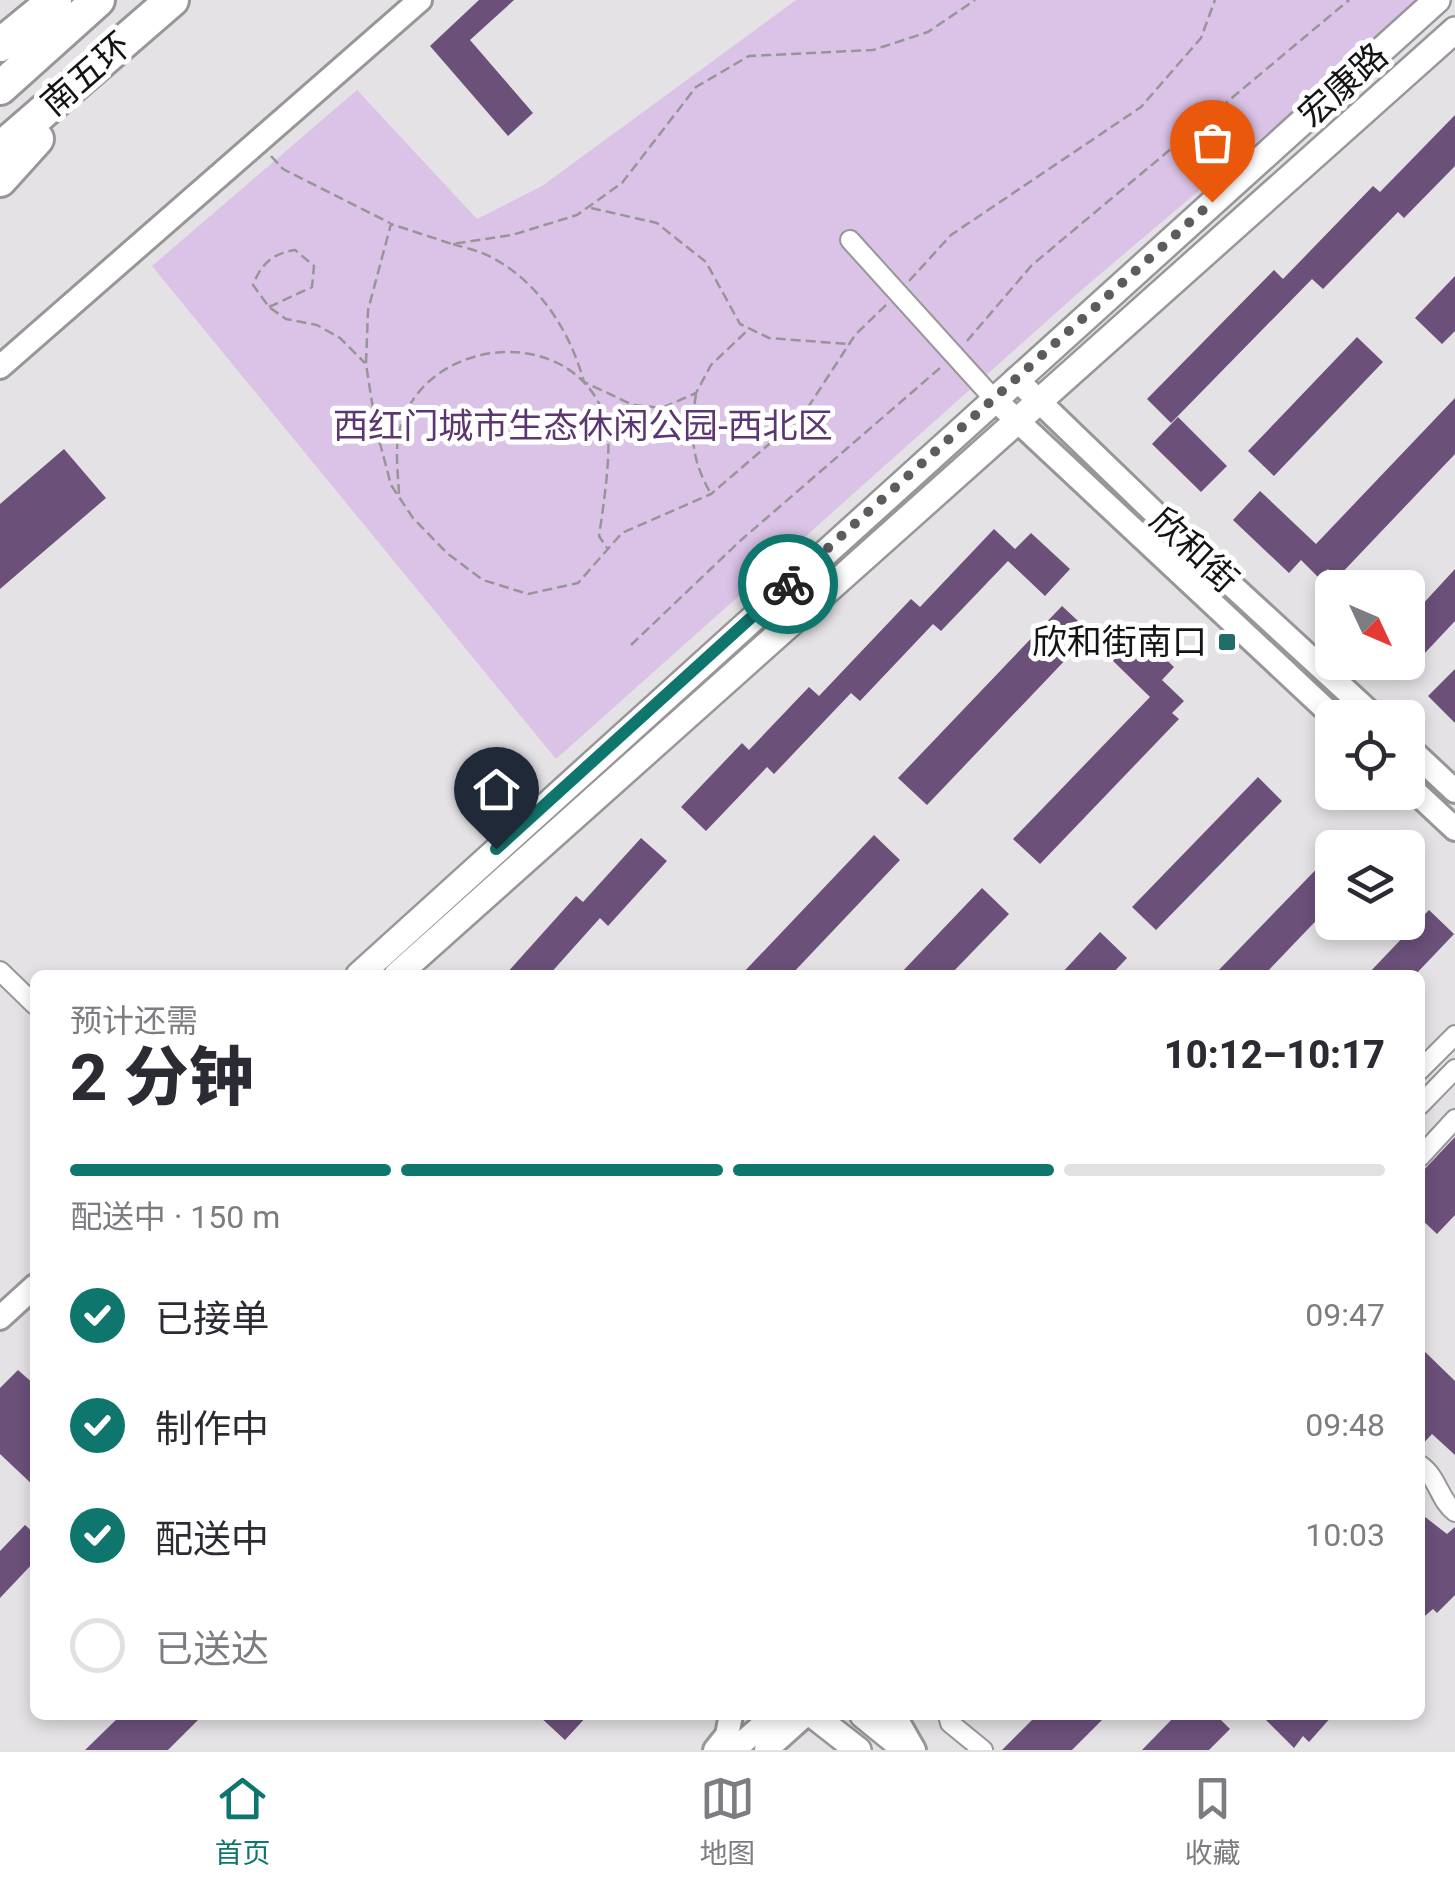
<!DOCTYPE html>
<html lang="zh">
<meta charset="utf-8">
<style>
:root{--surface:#fff;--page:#f7f7f7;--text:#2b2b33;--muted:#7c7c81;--line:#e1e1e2;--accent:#0f766e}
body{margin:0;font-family:Roboto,"Noto Sans SC",sans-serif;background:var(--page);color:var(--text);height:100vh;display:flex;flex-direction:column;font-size:38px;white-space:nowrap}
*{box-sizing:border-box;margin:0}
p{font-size:32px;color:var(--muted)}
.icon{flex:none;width:55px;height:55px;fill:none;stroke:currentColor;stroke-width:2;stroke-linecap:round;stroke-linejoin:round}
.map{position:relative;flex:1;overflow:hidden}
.panel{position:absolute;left:30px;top:970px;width:1395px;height:750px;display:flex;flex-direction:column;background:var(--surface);border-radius:15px;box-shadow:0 5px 15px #0003}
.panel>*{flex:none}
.needle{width:65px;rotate:134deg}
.tools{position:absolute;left:1315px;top:570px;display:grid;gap:20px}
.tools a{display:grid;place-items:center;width:110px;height:110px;border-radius:15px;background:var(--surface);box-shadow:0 5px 15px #0003;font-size:50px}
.pin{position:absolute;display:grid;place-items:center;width:85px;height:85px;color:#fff;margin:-102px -42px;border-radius:50% 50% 50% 0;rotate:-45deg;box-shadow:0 0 10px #0007}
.pin .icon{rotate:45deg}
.courier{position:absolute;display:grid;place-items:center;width:100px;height:100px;margin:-50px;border:8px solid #0f766e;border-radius:50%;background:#fff;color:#222;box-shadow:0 2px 12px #0007}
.overview em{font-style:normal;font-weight:800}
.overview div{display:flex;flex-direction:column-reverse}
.overview{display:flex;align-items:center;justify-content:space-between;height:170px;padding:0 40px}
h1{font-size:65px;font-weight:800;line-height:75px}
.bar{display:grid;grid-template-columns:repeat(4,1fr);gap:15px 10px;align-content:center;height:120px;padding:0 40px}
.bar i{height:12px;border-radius:8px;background:var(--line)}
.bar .current{background:var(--accent)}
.bar p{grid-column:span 4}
ol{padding:0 40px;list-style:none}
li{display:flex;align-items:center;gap:30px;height:110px}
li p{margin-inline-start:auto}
li .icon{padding:10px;border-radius:50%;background:var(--accent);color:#fff;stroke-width:4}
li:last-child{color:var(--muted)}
li i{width:55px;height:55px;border:5px solid var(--line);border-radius:50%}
.dock{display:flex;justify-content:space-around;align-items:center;height:140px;border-top:2px solid var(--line);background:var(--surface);font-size:28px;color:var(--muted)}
.dock a{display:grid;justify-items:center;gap:5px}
.dock .current{color:var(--accent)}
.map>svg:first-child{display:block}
.green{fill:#dac3e7}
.building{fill:#6b507a}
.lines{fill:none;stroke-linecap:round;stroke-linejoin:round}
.minor-casing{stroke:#989699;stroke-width:22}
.tertiary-casing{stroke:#989699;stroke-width:28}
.secondary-casing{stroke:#989699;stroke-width:30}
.motorway-casing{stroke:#989699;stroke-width:38}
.path{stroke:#979598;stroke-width:2.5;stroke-dasharray:10 5;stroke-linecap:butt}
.minor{stroke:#fff;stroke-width:18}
.tertiary{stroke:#fff;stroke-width:22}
.secondary{stroke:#fff;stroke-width:25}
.motorway{stroke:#fff;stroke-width:32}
.done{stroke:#5d5b5e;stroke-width:10;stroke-dasharray:0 18}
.route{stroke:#0f766e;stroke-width:12}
.poi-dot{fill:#226c67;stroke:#fff;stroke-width:4}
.labels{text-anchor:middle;stroke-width:10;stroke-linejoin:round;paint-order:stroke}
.street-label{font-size:35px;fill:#141315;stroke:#fff}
.park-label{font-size:35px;fill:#5c3670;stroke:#fff}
.poi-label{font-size:35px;fill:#141315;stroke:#fff;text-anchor:end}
</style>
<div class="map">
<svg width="1455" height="1750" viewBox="0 0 1455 1750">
<rect width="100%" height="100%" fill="#e5e2e6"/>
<path class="green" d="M796,0H1424L1085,287L556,759L152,266L357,90L477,219L542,186Z"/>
<path class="building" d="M479,0H514L470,40L533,113L508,136L430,46Z
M1455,115V166L1404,218L1398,212L1323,289L1312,279L1171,423L1147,399L1274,270L1283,279L1373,186L1380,192Z
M1455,276V331L1442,344L1415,318Z
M1357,337L1383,362L1274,476L1248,451Z
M1455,398V454L1337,578L1328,569L1319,578L1301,560L1289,573L1233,520L1260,491L1316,544Z
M1178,417L1227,466L1201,492L1152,444Z
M64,449L106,498L0,589V504Z
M994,529L1015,549L1031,533L1070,569L1045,596L1008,561L941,631L933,624L860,701L851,693L774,774L767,767L706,831L681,807L742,743L749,750L809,687L819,696L911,599L920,607Z
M1455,569V621L1408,671V620Z
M1062,606L1091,633L927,805L898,778Z
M1134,629L1174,667L1162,680L1184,701L1172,713L1179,719L1040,864L1013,839L1150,697L1108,656Z
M1455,669V723L1428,696Z
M1258,777L1282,801L1156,930L1132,907Z
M874,835L900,860L791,975H741Z
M641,838L667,861L608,926L600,918L549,975H505L576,896L583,902Z
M1332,853V904L1264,975H1214Z
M982,888L1009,914L950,975H899Z
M1429,910L1454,934L1415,975H1367Z
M1100,932L1127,958L1111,975H1060Z
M1455,1137V1215L1437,1234L1420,1218V1174Z
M1420,1347L1455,1381V1455L1432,1434L1420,1447Z
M18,1370L35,1385V1487L0,1454V1388Z
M1420,1513L1447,1534L1455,1527V1595L1437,1613L1433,1609L1420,1620Z
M25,1525L35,1534V1561L0,1598V1551Z
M121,1715H203L168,1750H85Z
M538,1715H588L565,1740Z
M1037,1715H1107L1072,1750H1002Z
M1176,1715H1216L1230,1729L1209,1750H1142Z
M1261,1715H1333L1309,1742L1303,1736L1294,1748Z"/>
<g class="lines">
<g class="minor-casing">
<path id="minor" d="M850,240L993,398
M0,971L35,1005
M1420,1070L1455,1035
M1420,1105L1455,1069
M1420,1157L1455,1119
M1420,1465C1438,1477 1439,1500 1455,1512
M948,1715L950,1723L983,1750"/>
</g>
<g class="tertiary-casing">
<path id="tertiary" d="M0,367L420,0
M1016,379L1189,546L1376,718
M993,398L1335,718
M1408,747L1455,791
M1408,785L1455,829
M0,1318L35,1286
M894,1715L914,1750
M715,1750L727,1735L731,1715
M734,1750L774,1715
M766,1750L805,1715"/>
</g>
<g class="secondary-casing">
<path id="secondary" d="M359,975L1437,0
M397,975L1455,30
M813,1715L858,1750
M863,1715L906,1750"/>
</g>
<g class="motorway-casing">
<path id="motorway" d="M0,45L55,0
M0,88L98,0
M0,149L172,0
M0,180L37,139"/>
</g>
<path class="path" d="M271,156L283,169L390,223
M591,208L657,223L673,236L706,262L740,324L769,338L848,344
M453,244C465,248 480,251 491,257C539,282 570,331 584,382L633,405L662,408L696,393L711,365L749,329
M909,281L951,235L1141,107L1201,38L1215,0
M886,305L855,335L803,415L711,494L622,533L578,583L528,594L483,580L447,553L413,518L391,485L376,428L366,364L368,310L391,224L452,244L512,235L577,215L622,183L696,87L749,56L873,50L928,32L975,0
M269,307L312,287L314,266L295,250C273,253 261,264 253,285L269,307L286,319L317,325L340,338L365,363
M967,341L1032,265L1349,0
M696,394C690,432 691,459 710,492
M399,494C398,472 394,446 401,425C429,334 577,323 606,421C613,446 603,509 599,536L607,548
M631,645L740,541L940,368"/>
<use href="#minor" class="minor"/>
<use href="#tertiary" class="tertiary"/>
<use href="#secondary" class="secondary"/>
<use href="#motorway" class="motorway"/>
</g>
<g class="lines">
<path class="done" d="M788,584L1212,202"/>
<path class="route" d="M496,849L788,584"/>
</g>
<rect class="poi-dot" x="1217" y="632" width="20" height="20" rx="5"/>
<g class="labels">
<g class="street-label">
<text transform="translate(86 74) rotate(-41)" y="12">南五环</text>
<text transform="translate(1343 85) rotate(-42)" y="12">宏康路</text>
<text transform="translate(1194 550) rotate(43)" y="12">欣和街</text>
</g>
<g class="park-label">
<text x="583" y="438">西红门城市生态休闲公园-西北区</text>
</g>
<g class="poi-label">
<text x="1207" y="654">欣和街南口</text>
</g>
</g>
</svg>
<div class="tools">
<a><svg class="needle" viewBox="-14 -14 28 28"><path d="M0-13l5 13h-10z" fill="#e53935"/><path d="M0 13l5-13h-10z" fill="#7c7c81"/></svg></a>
<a><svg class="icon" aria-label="locate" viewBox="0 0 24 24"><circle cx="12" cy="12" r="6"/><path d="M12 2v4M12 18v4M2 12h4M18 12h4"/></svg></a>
<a><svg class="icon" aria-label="layers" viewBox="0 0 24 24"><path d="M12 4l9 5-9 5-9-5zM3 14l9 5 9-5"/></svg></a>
</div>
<div class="pin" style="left:1212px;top:202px;background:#ea580c"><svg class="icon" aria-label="bag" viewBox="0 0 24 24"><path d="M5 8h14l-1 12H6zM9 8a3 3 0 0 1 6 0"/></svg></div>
<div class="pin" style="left:496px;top:849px;background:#1f2937"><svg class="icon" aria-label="home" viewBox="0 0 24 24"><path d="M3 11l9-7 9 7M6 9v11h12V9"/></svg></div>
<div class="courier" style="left:788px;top:584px"><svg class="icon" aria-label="bike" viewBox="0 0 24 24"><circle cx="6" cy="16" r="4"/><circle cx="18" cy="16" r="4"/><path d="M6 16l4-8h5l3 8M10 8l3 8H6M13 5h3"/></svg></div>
<section class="panel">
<div class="overview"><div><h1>2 分钟</h1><p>预计还需</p></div><em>10:12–10:17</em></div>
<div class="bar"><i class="current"></i><i class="current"></i><i class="current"></i><i></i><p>配送中 · 150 m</p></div>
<ol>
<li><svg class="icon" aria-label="check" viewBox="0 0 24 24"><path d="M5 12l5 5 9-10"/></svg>已接单<p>09:47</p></li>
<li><svg class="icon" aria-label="check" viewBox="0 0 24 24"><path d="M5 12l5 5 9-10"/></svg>制作中<p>09:48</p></li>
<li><svg class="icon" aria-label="check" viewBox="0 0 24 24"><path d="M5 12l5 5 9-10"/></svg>配送中<p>10:03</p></li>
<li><i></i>已送达</li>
</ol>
</section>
</div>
<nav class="dock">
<a class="current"><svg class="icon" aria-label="home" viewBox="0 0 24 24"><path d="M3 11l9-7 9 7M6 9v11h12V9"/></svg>首页</a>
<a><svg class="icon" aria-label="map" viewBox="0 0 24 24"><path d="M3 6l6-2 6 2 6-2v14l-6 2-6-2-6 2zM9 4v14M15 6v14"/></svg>地图</a>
<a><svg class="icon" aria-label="saved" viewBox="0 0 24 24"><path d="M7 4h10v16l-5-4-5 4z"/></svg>收藏</a>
</nav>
